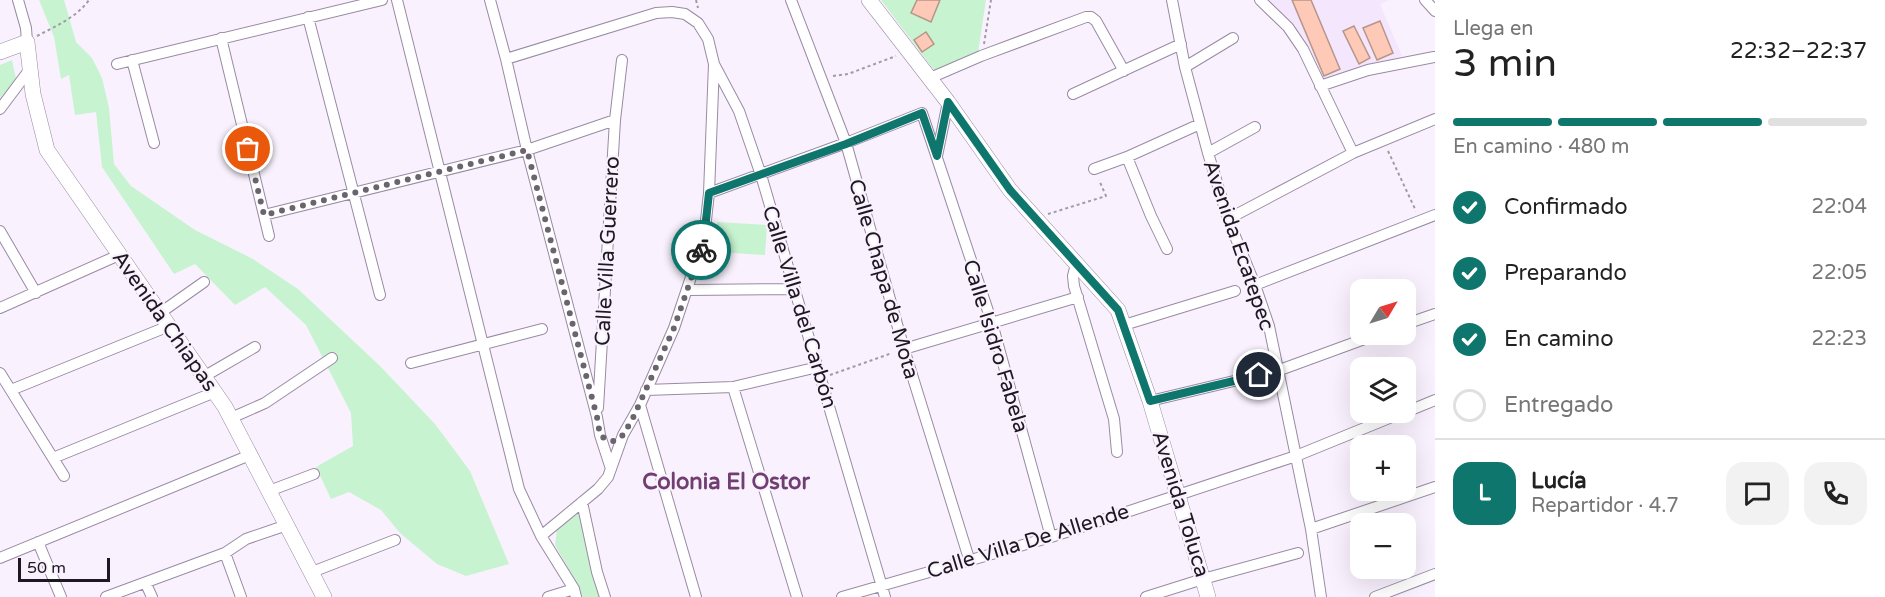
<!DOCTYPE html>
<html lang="es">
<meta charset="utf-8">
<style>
:root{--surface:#fff;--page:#f2f2f2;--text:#222;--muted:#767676;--line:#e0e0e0;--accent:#0f766e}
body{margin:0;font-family:"Varela Round",sans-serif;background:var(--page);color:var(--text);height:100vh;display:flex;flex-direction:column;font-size:22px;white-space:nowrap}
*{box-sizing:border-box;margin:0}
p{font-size:20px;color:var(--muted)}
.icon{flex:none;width:33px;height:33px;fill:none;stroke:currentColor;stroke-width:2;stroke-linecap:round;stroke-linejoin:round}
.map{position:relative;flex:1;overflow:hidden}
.side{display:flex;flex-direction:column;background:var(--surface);width:450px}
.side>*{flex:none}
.needle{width:39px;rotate:52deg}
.buttons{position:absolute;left:1350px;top:279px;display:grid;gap:12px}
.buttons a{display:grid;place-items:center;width:66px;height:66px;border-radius:12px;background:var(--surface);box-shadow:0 6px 24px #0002;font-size:30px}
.scale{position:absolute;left:18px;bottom:15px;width:92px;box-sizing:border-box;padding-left:6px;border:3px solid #1e1822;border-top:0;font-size:16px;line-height:21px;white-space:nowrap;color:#1e1822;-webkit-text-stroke:4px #f9f2fe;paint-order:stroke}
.pin{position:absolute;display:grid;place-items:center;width:51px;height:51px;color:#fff;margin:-26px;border:3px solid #fff;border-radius:50%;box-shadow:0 2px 6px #0007}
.courier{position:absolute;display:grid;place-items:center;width:60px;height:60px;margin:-30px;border:4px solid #0f766e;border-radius:50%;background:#fff;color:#222;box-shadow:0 2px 8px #0007}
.overview em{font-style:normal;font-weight:600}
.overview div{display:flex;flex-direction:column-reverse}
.overview{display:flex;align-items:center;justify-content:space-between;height:102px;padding:0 18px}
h1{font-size:39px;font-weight:600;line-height:45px}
.bar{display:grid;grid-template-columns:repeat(4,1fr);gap:9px 6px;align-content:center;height:72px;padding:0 18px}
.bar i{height:8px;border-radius:4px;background:var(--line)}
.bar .on{background:var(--accent)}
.bar p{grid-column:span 4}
.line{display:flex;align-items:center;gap:15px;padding:0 18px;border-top:2px solid var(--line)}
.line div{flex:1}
.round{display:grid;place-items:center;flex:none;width:63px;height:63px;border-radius:18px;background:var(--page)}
ol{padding:0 18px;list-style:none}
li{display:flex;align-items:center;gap:18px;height:66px}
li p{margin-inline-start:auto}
li .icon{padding:6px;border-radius:50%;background:var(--accent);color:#fff;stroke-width:4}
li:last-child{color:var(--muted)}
li i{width:33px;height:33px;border:3px solid var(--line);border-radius:50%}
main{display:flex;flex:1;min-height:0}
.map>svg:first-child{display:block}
.built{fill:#f4e6fc}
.green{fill:#c7f3d0}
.building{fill:#fec9b6;stroke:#b7968a;stroke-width:1.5}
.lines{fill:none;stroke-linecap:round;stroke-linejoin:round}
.street-casing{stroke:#9a8aa4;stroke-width:12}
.secondary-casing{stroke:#9a8aa4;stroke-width:16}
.path{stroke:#a19ba6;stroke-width:2;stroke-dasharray:3 3;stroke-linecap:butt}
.street{stroke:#fff;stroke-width:10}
.secondary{stroke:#fff;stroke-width:15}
.done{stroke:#6b646f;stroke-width:6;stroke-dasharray:0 10.8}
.route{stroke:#0f766e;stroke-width:8}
.labels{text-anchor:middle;stroke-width:4.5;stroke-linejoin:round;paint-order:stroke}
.street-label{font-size:21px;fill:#1e1822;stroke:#f9f2fe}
.neighbourhood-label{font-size:22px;font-weight:bold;fill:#703e70;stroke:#f9f2fe}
</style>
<main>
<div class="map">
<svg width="1435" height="597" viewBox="0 0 1435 597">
<rect width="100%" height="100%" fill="#f9f2fe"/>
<path class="built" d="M1268,0H1389L1380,4L1402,56L1324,80L1305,39Z"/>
<path class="green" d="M39,0H64L76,42L92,58L102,78L109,108L114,164L131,186L195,230L253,259L298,289L380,366L435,424L470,471L509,564L466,576L437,564L400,533L381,510L349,492L331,499L316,467L353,446L351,413L306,325L265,287L235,305L195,264L174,274L102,167L96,112L75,115L69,75L61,79L54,37Z
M881,0H986L978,53L937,74Z
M12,60L16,79L0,98V65Z
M717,222L767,225L765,255L716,252Z
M580,511L601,597H582L580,589L555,545L557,529Z"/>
<path class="building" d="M917,0H940L931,22L911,13Z
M1292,0H1311L1340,69L1324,76Z
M1380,21L1393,53L1377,60L1363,28Z
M1354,26L1370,58L1359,64L1343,31Z
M926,32L934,44L922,52L914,40Z"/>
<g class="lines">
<g class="street-casing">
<path id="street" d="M18,0L26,28L27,42
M397,0L519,489L541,536L574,589L576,597
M490,0L506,59L527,150L597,417L600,435L611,469
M791,0L846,143L904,349L970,562
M1172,0L1185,67L1208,153L1228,219L1255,285L1269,326L1311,529L1321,597
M1260,0L1288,27L1303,49L1353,153
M1425,0L1435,11
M308,17L380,295
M221,38L269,236
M506,59L656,13L672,12L685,14L698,23L708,39L714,64L739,111L761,175L885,597
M132,60L154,143
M117,64L382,0
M1185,67L1233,38
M930,78L981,56L1086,17H1091L1096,21L1124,71
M1320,86L1368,70L1434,57
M1073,94L1181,44
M0,109L30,69
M1208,153L1255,127
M937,156L948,102
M1127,157L1151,216L1167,249
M1094,169L1127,157L1200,124
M709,193L846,143L922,113L992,323L1051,537
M264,215L527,150L615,120
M1228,219L1353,153L1435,119
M0,231L36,293
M1076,264L1073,276L1074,286L1114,419L1117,452
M1255,285L1435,215
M688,290L794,289
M0,308L119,255
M160,313L204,282
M1406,324L1435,314
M1124,325L1235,291
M904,349L1078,297
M411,363L542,329
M1277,371L1378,334
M0,373L64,476
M205,376L255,347
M733,387L797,597
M11,390L169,326
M646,390L733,387L818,367
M1150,401L1259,375
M640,405L696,597
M598,408L615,120L622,60
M1406,412L1435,400
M231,418L265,403L332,358
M53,458L215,392
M269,491L314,474
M582,502L597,572L605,597
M1311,529L1435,487
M541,536L598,489L608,477L623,435L640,405L674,328L704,238L709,193L714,64
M38,542L61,597
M225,553L241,597
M0,558L250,455
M312,572L395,540
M146,584L152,597
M106,597L225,553L246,539L287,525
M548,597L574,589
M842,597L1051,537L1296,456L1404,412
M1146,597L1203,579L1298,553
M1375,597L1435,574"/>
</g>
<g class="secondary-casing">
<path id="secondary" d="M869,0L948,102L1010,190L1118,310L1150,401L1208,597
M0,52L27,42L33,94L47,150L225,407L324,597"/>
</g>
<path class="path" d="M696,0L698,8
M37,36C56,26 77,17 89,0
M984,44L991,0
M833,76L848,74L896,56
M1388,151L1416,211
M1048,214L1106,196L1099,180
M830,375L892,353"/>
<use href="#street" class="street"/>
<use href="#secondary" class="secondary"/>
</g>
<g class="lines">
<path class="done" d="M248,149L264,215L527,150L597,417L600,435L607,440L614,441L623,435L632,420L674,328L701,250"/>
<path class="route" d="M701,250L704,238L709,193L846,144L922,113L937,156L948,102L1010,190L1118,310L1150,401L1259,375"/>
</g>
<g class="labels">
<g class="street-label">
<text transform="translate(1239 245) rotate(71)" y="7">Avenida Ecatepec</text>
<text transform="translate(607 251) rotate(-87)" y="7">Calle Villa Guerrero</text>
<text transform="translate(884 279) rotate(74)" y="7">Calle Chapa de Mota</text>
<text transform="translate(800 307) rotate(73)" y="7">Calle Villa del Carbón</text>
<text transform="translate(165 321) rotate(55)" y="7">Avenida Chiapas</text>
<text transform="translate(996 346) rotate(73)" y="7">Calle Isidro Fabela</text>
<text transform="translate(1181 504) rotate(73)" y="7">Avenida Toluca</text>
<text transform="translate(1028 541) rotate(-17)" y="7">Calle Villa De Allende</text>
</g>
<g class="neighbourhood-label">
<text x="726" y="489">Colonia El Ostor</text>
</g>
</g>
</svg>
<div class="buttons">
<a><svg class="needle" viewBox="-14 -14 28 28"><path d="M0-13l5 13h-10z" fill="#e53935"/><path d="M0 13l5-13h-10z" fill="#767676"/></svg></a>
<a><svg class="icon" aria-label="layers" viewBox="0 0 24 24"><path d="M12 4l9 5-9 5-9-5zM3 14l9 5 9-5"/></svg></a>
<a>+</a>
<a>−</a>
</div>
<div class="scale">50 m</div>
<div class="pin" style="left:248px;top:149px;background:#ea580c"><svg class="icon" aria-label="bag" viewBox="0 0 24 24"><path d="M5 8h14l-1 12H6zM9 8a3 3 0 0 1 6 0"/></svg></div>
<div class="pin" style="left:1259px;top:375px;background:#1f2937"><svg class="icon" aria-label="home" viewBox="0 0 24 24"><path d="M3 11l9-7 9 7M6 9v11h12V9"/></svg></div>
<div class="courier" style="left:701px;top:250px"><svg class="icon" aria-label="bike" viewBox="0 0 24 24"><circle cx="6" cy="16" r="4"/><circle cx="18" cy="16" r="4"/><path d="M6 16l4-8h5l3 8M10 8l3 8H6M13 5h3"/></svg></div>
</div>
<section class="side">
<div class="overview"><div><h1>3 min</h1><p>Llega en</p></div><em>22:32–22:37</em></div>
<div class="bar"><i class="on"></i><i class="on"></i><i class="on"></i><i></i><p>En camino · 480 m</p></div>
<ol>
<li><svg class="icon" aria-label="check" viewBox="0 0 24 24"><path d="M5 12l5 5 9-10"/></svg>Confirmado<p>22:04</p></li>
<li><svg class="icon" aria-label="check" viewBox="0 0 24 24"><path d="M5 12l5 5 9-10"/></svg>Preparando<p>22:05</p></li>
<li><svg class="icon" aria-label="check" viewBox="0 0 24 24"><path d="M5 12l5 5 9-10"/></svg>En camino<p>22:23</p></li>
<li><i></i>Entregado</li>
</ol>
<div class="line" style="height:108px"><b class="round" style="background:var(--accent);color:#fff">L</b><div><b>Lucía</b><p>Repartidor · 4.7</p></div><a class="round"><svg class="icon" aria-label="chat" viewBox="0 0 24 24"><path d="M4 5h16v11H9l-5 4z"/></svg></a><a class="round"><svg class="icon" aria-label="phone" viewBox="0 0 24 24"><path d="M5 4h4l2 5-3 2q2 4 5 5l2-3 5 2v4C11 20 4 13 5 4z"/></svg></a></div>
</section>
</main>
